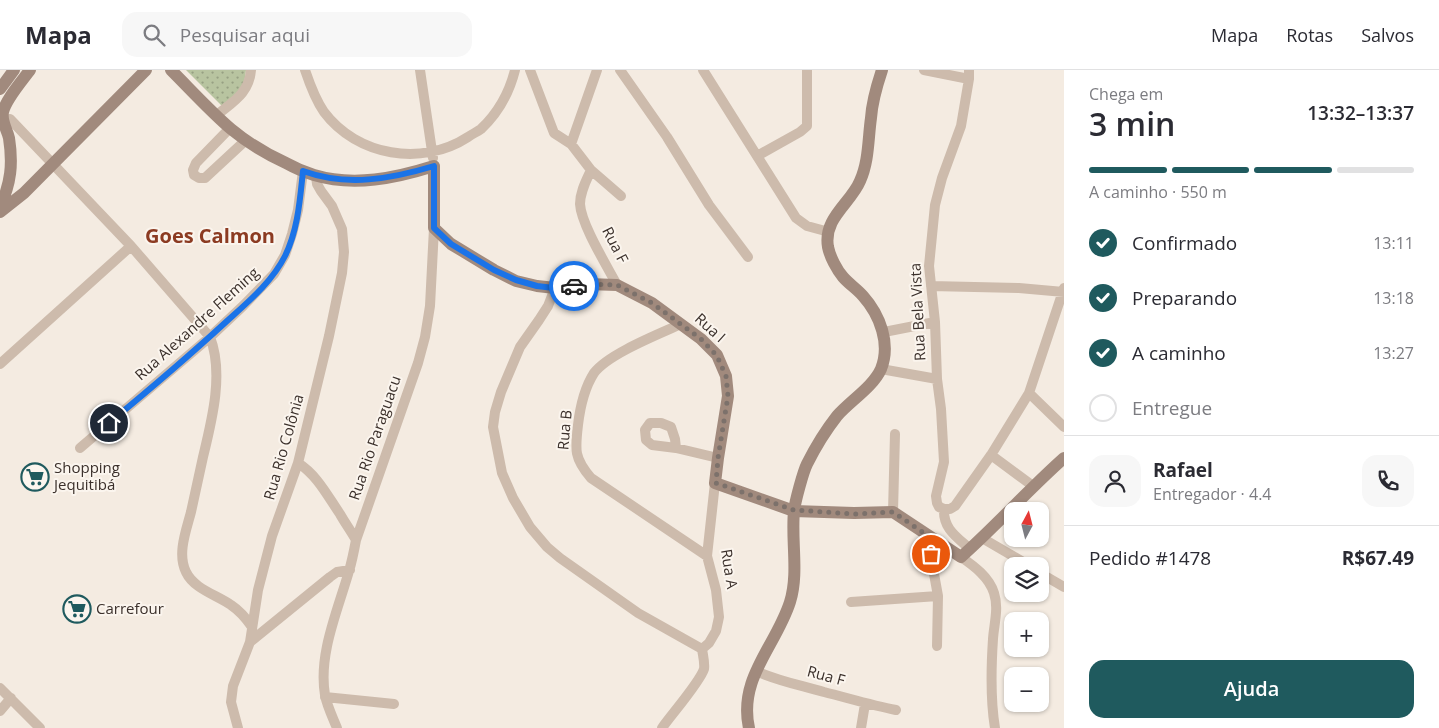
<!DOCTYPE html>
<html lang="pt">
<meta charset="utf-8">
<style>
:root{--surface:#fff;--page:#f7f7f7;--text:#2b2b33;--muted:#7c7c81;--line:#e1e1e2;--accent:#1f5a5e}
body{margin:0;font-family:"Open Sans",sans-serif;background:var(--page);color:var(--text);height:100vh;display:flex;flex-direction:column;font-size:19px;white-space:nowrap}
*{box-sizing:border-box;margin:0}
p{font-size:16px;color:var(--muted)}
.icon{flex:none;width:28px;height:28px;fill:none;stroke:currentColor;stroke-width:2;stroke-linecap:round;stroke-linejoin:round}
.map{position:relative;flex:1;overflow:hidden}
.side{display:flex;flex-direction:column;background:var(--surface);width:375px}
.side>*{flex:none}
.needle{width:32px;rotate:7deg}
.tools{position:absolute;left:1004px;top:432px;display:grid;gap:10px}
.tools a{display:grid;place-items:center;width:45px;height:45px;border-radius:10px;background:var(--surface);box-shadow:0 1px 4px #0004;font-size:25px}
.pin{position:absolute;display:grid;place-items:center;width:42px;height:42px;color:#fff;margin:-21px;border:2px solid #fff;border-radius:50%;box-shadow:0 1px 5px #0007}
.courier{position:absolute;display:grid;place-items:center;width:50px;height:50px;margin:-25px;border:4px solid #1a73e8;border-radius:50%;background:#fff;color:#222;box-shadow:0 1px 6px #0007}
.overview em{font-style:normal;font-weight:600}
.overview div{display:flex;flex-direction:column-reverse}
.overview{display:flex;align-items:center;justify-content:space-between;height:85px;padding:0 25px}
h1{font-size:32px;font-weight:600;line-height:38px}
.bar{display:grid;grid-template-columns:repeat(4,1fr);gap:8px 5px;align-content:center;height:60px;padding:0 25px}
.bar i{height:6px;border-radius:4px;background:var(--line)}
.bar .selected{background:var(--accent)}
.bar p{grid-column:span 4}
.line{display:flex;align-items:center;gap:12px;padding:0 25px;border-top:1px solid var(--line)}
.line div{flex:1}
.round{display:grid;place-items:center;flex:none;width:52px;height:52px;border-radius:15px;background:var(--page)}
ol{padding:0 25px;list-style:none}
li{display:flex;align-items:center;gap:15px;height:55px}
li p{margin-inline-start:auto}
li .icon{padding:5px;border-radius:50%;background:var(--accent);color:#fff;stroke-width:4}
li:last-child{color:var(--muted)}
li i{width:28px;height:28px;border:2px solid var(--line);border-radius:50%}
.button{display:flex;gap:10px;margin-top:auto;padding:10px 25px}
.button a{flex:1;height:58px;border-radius:15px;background:var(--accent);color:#fff;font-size:20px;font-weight:600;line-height:58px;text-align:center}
header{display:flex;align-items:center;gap:30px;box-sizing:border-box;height:70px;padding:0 25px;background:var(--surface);border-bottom:1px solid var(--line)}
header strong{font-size:24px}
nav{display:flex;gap:28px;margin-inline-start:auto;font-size:18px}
.search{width:350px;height:45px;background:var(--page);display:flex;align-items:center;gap:12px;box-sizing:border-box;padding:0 18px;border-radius:15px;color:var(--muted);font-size:19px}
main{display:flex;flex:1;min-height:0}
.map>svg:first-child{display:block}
.park{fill:url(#park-dots)}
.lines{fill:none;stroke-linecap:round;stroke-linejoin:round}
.street{stroke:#cdbbac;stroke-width:10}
.secondary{stroke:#a18a7d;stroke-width:12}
.done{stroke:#7c716b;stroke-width:5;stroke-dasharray:0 9}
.route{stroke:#1a73e8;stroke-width:6}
.labels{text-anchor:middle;stroke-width:4;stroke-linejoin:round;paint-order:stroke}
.street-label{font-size:15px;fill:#3b302b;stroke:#fbf5ee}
.poi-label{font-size:15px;fill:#3b302b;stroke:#fbf5ee;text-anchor:start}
.district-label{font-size:20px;font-weight:bold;fill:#8c3b22;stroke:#fbf5ee}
</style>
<header>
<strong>Mapa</strong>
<div class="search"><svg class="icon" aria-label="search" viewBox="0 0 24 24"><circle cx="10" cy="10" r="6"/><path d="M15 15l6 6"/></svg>Pesquisar aqui</div>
<nav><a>Mapa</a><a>Rotas</a><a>Salvos</a></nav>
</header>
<main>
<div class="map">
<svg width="1064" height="658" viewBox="0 0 1064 658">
<defs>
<pattern id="park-dots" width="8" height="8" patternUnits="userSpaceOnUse" patternTransform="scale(1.25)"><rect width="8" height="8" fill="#b8c4a0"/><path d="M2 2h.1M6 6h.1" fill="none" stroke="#97a083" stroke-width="1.8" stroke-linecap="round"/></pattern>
</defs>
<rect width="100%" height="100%" fill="#f4ebe1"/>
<path class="park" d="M186,0H246L243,23L226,40Z"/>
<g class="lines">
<path class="street" d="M305,0C310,15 315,29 324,42C357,86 422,97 468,67C472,64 477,62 481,59C499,42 509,24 515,0
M420,0L433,88
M530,0L554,63L571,74L591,100L621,126
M620,0L667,67L709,135L748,187
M703,0L796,148L807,156L829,162
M924,0L969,9
M969,0V9L961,56L942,108L935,135L929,196L935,252L937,309L941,339L944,392L936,426L937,433L939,437L944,439H950L955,436L991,385L1029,323L1064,218
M217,45C234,31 249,23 251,0
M10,49L131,176L210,267C224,303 212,350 203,387C199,405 195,424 191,442C186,461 177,484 186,502C194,519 217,525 231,535C240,541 246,548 252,557
M230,58L196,93L193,100L194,105L199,108H205L246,70
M571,74L597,0
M757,86L800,62L807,56V0
M591,100C586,111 580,122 580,134C581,154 607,196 617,215
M931,216L1019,218L1064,222
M555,218L548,236L539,250L520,277L501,322L495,342L493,357L502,403L513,428L530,457L547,477L560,488L638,543L702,579
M681,254C659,264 608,284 594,303C585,317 580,338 578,355C575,380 574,388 591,408L707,486
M884,262L935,252
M0,294L131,176
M881,299L937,309
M1029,323L1064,357
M80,378L210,267L243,236L274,204L285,185L292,164L298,140L303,101
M676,378L675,369L671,357L661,353H650L645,360L646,370L652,375L676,378L718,388
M991,385L1033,416
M298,393C317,405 327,425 340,444C345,453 351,461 356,470
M944,439C943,459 957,467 970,479
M893,442L895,364
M927,465L938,526L937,576
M982,468L1030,496
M961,487C974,496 989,507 994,523C999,538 994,554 993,569C991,599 990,628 995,658
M1040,503L1064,517
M851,532L938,526
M250,572L330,507L337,502L350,500
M702,579L709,573L716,561L719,547L716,520L707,486L715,413
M756,601C778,611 800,615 824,622C848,628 871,635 896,640
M0,618L40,658
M325,627L394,634
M0,641L11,628
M238,658L231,632L233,616L250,572L258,520L272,466L298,393L329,266L342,203L344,182L342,159L332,136L321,121L317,114L316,106
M337,658C333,648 327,636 325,625C318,584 338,540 349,501C352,491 354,481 356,470L418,293L425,267L430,236L434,158
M662,658C671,645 700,612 704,599C705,593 703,586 702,579
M861,658L865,634"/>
<path class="secondary" d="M171,0C191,20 210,41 231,59C248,73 266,84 286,93C295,98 304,102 314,105C354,117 396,108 434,96V158L451,174L494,200L516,211L537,216L555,218L587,214L617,215L652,233L701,269L717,285L726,306L728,326L718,388L715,413L794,441L854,443L893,442L961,487C996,456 1028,420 1064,388
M0,19L14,0
M0,137C11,113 13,94 9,68C7,59 1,52 3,42C6,29 22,11 30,0
M0,142L24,123L146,0
M749,658C738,608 776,576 790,532C799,503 791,471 794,441C795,432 803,402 807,394C815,378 826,360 837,346C850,331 873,317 881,299C891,274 880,245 863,226C857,219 849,214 843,207C837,200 830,187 828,177C823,148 851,133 860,111C869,91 868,69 871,48C872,32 877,15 882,0"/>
</g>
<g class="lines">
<path class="done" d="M574,216L587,214L617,215L652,233L701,269L717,286L726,306L728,326L718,388L716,413L794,440L854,444L893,442L927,465L931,484"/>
<path class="route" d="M109,353C149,320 189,286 227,251C248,232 272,212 285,186C298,160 300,129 303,101C347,117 391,109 434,96V158L451,174L494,200L516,210L537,216L554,218L574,216"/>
</g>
<defs>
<g id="supermarket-ring" transform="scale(1.4375)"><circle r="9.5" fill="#fbf5ee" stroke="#1f5a5e" stroke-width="1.5"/><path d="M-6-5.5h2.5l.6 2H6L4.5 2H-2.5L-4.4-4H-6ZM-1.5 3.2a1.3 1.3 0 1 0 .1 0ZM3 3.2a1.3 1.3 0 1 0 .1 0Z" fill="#1f5a5e"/></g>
</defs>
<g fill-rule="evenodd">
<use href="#supermarket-ring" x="35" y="407"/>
<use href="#supermarket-ring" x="77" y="539"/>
</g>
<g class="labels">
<g class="street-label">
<text transform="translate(615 175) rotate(63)" y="5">Rua F</text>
<text transform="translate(918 242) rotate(-93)" y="5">Rua Bela Vista</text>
<text transform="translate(197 254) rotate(-42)" y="5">Rua Alexandre Fleming</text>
<text transform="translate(710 258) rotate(42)" y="5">Rua I</text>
<text transform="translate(565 360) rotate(-85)" y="5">Rua B</text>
<text transform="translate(375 368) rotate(-71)" y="5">Rua Rio Paraguacu</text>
<text transform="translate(284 377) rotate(-74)" y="5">Rua Rio Colônia</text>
<text transform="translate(729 499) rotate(81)" y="5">Rua A</text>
<text transform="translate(826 606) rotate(15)" y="5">Rua F</text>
</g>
<g class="poi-label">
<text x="54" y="403">Shopping<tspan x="54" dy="17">Jequitibá</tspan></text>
<text x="96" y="544">Carrefour</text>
</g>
<g class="district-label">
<text x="210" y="173">Goes Calmon</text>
</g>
</g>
</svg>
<div class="tools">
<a><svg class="needle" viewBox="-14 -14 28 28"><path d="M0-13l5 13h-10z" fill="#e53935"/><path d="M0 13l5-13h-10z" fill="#7c7c81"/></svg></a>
<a><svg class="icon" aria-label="layers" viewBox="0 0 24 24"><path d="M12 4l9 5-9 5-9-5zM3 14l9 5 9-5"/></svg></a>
<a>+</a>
<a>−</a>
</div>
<div class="pin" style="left:931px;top:484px;background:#ea580c"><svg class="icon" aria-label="bag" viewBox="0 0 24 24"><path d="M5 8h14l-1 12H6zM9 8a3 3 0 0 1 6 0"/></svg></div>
<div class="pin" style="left:109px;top:353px;background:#1f2937"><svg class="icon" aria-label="home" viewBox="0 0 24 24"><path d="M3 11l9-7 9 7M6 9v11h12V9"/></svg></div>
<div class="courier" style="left:574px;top:216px"><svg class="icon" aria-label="car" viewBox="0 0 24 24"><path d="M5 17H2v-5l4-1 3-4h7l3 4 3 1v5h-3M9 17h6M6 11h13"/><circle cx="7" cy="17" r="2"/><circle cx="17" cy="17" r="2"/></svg></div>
</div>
<section class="side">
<div class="overview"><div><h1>3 min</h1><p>Chega em</p></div><em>13:32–13:37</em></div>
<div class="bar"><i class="selected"></i><i class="selected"></i><i class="selected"></i><i></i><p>A caminho · 550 m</p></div>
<ol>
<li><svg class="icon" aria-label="check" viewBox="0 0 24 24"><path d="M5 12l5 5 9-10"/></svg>Confirmado<p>13:11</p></li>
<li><svg class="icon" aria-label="check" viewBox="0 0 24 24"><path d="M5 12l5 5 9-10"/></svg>Preparando<p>13:18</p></li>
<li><svg class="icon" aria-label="check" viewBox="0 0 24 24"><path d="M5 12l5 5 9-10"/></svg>A caminho<p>13:27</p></li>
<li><i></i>Entregue</li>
</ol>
<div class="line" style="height:90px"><a class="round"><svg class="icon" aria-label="person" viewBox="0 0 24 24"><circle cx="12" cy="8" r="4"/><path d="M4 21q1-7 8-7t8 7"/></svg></a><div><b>Rafael</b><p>Entregador · 4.4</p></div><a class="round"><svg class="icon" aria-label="phone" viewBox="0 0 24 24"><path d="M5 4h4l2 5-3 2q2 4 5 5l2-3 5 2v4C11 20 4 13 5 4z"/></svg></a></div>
<div class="line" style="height:65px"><div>Pedido #1478</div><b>R$67.49</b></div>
<div class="button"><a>Ajuda</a></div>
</section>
</main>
